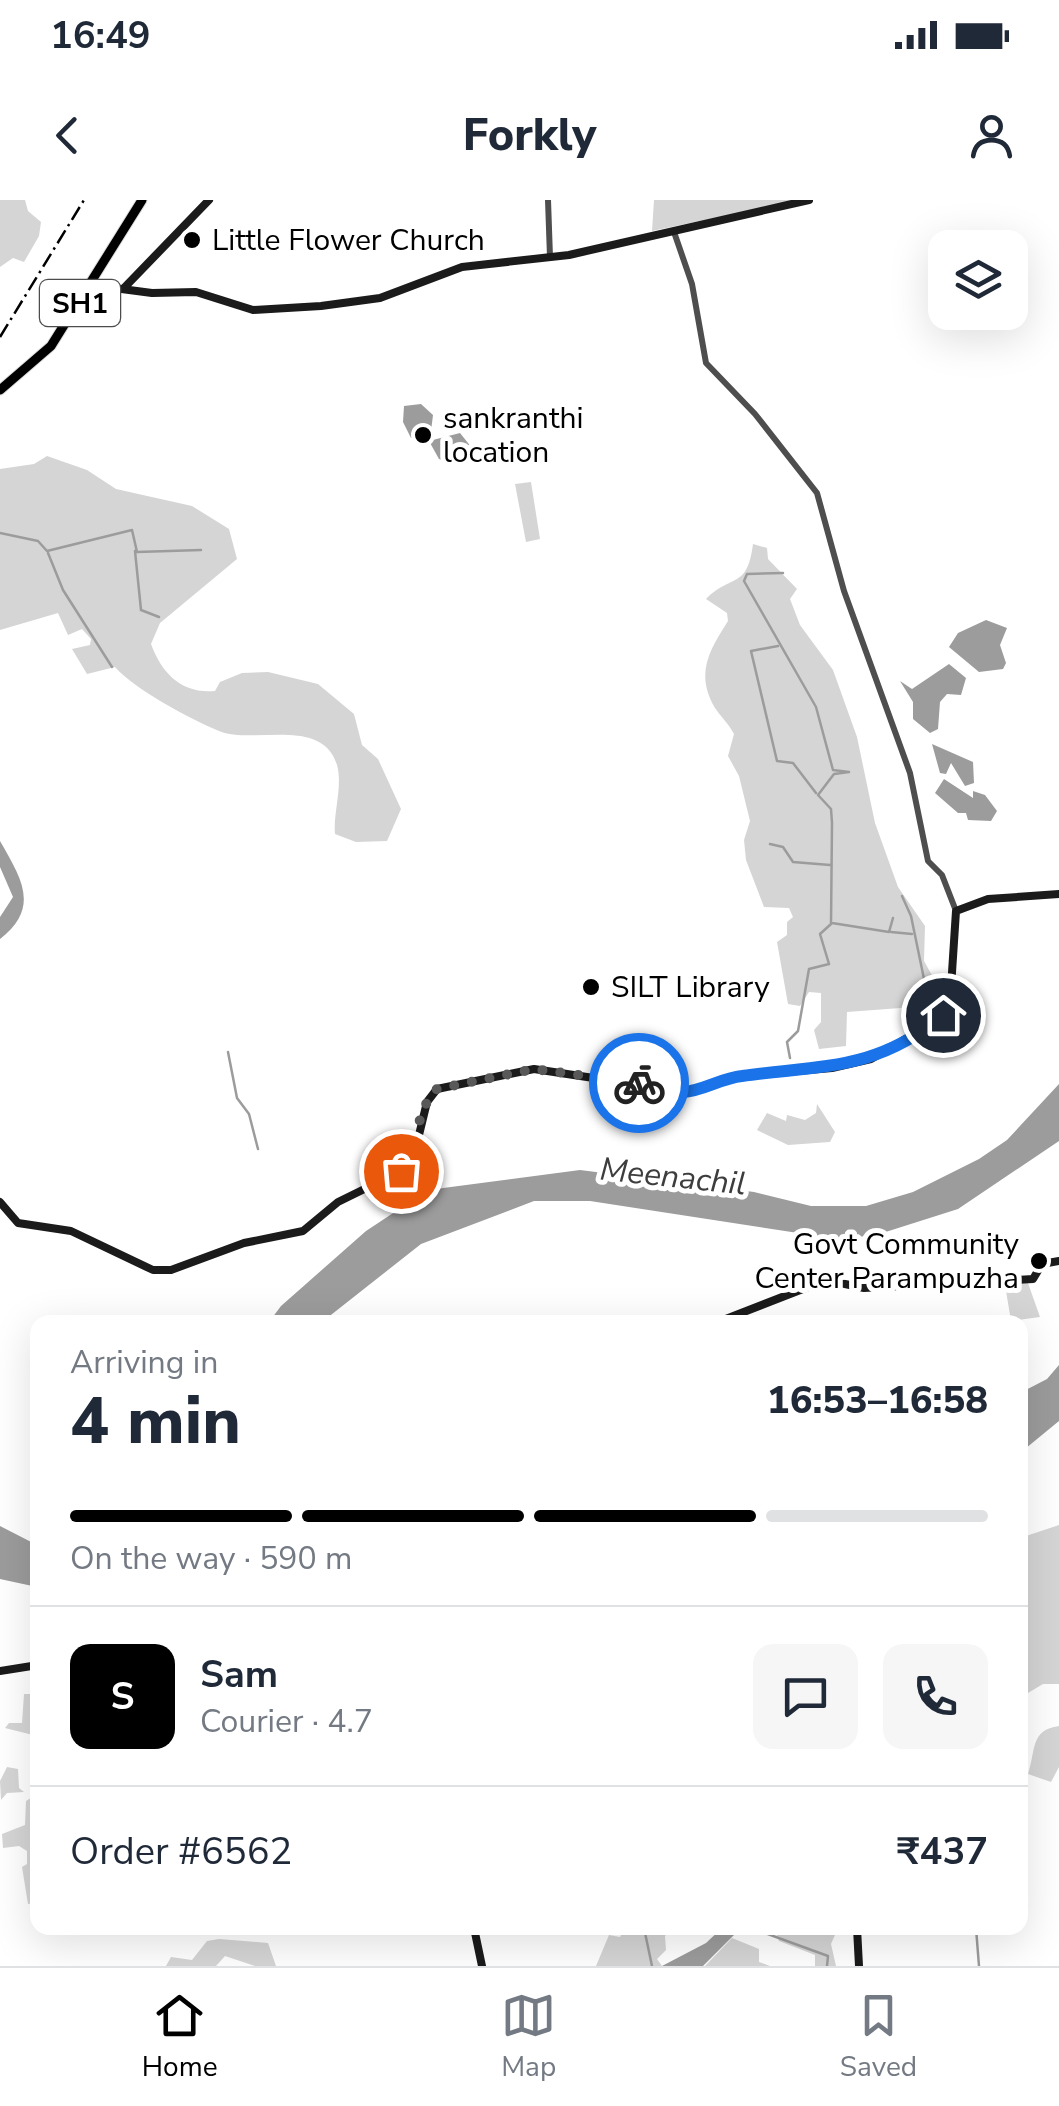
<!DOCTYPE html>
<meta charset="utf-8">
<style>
:root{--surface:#fff;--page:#f6f6f7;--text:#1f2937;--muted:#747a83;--line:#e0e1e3;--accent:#000}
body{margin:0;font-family:"Nunito Sans",sans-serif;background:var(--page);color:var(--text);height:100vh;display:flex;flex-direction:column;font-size:38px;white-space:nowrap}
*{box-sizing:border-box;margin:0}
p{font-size:32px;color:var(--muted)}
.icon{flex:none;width:55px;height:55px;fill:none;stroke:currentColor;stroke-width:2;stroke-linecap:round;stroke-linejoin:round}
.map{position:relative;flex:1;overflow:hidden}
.drawer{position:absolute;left:30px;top:1115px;width:998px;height:620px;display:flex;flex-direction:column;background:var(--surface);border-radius:20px;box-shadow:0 10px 40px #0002}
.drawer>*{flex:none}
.buttons{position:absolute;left:928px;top:30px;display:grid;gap:20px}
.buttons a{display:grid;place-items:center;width:100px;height:100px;border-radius:20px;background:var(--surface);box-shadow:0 10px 40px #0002;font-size:50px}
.pin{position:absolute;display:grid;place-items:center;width:85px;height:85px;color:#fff;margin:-42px;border:5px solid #fff;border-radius:50%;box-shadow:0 2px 10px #0007}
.courier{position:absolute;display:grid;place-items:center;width:100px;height:100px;margin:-50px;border:8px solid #1a73e8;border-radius:50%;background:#fff;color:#222;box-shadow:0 2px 12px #0007}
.headline em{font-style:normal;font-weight:800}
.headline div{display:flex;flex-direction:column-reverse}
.headline{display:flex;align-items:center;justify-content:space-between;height:170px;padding:0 40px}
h1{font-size:65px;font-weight:800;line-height:75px}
.bar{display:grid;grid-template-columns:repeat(4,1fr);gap:15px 10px;align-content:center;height:120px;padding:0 40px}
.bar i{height:12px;border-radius:8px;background:var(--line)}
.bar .selected{background:var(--accent)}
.bar p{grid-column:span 4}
.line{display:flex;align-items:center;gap:25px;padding:0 40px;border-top:2px solid var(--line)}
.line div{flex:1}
.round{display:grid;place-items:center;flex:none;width:105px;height:105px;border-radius:20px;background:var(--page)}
.status{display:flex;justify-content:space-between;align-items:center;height:70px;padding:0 50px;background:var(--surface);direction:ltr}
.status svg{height:28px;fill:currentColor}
header{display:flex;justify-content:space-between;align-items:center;height:130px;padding:0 40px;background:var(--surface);font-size:45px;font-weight:800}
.menu{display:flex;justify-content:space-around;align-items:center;height:140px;border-top:2px solid var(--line);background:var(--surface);font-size:28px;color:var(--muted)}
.menu a{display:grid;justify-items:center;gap:5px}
.menu .selected{color:var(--accent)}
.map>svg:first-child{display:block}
.green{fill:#d5d5d5}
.water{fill:#9c9c9c}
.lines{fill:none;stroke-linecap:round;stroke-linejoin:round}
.stream{stroke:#9c9c9c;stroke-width:2.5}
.primary-casing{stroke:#dbdbdb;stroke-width:11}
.tertiary{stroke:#4e4e4e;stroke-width:6}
.secondary{stroke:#1b1b1b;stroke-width:8}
.primary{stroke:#000;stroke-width:9}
.rail{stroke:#000;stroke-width:2.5;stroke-dasharray:15 5 2.5 5;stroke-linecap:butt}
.done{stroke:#595959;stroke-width:10;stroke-dasharray:0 18}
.route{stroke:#1a73e8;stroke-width:12}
.poi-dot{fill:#000;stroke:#fff;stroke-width:4}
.labels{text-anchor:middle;stroke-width:10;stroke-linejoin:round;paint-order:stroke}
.shield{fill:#fff;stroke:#4c4c4c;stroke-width:2.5}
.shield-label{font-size:28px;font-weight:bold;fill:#000}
.poi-label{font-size:30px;fill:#000;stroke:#fff;text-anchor:start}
.water-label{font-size:32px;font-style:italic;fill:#3d3d3d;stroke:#fff}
</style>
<div class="status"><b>16:49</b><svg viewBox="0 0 49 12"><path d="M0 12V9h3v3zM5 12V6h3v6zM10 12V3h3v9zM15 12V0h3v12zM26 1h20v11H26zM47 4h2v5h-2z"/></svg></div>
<header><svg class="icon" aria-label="back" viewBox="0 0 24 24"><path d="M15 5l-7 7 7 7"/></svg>Forkly<svg class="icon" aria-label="person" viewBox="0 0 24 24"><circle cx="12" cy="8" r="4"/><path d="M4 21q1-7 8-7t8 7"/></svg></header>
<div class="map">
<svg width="1059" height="1766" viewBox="0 0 1059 1766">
<rect width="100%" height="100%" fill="#fff"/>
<path class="green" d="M0,0H25L28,11L41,22L39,36L24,62L13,58L0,67Z
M654,0H800L652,31Z
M47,256L87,270L116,289L192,306L229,329L237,359L160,423L151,444C162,474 182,494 215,491L220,482L242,473L268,472L318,484L354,514L362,545L378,559L401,609L387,641L356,642L335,634C333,613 343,586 337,565C322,516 253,545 219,531C190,519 134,489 115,467L87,474L72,449L90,445L91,439L82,429L68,435L58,413L0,430V269L34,264Z
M531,282L540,339L526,342L515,284Z
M753,344L767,348L768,359L797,389L790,399L800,425L833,470L857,537L875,623L898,687L925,726L924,761L938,786L933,799L914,807L847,812L846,846L819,849L814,830L821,822V793L809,792L800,806L788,804L777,742L787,735V722L793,717L789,708L764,707L746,660L744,640L750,621L739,576L728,556L734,534C729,524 721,517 715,508C695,474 709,451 728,421L727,413L706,399C732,373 747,390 753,344Z
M817,904L835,932L830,942L788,945L757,930L767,913L786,921L787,915L805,920L816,913Z
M1028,1083L1040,1117L1011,1121L1005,1085Z
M1059,1325V1484H1043L1028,1493L1020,1521V1338Z
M24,1494H37V1534L33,1535L5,1528L9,1523H22Z
M1059,1526V1567L1051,1582L1028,1574C1036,1550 1030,1530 1059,1526Z
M7,1567L18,1569L19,1588L24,1592L7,1593L1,1600L0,1581Z
M37,1594V1703L28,1704L22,1667L27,1664V1651L19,1646L3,1648L2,1634L25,1625L26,1601Z
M625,1728H672L665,1736L666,1750L657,1759L662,1766H596L609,1735L620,1737Z
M774,1728H838L831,1744L836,1766H815V1755L779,1741Z
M732,1738L759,1749V1762L770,1766H705Z
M219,1739L268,1743L276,1766H255L225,1756L216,1766H166L171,1757L192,1760L207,1741Z"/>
<path class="water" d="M421,204L433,215L431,231L411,238L403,222L404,206Z
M460,233L480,258L452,263L439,259L429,241Z
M986,420L1007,428L1000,445L1006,463L1003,469L979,472L949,447L958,433Z
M949,464L966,478L961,495L947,494L940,502L938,529L930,533L913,519V502L900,481L912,489Z
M932,544L973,562L974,583L965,586L951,563L946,574L940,573Z
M944,579L973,598V591L985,595L997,611L991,621L968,620L966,613H958L935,593Z
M0,641C21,678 41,707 0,739V717L13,697L0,667Z
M1059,884V941L958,1009L873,1036L831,1038L590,1001H534L421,1044L322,1122H269L281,1106L366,1031L428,990L580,970L754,992L811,1006H866L913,992L979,959L1007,940Z
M1059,1165V1221L1020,1253V1193L1047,1179Z
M0,1326L37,1345V1387L0,1379Z
M722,1728H741L703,1766H662L706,1743Z"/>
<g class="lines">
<path class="stream" d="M0,333L38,341L47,351L132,330L137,352L201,350
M135,351L141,410L159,417
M48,353L63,390L112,467
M783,373L747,374L744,381L816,507L833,570L849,572L834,574L818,595L831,609L832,623L831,724L820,734L829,764L809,769L798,831L787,842L790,858
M778,446L751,451L777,561L793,563L816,593
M770,644L783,647L793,662L830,665
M902,696L911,716L930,808
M832,723L889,732L893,718
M891,732L912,734
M228,852L237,898L249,914L258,949
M35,1663L38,1662
M644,1728L652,1766
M764,1728L762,1732L828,1756L827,1766
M976,1728L979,1766"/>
<g class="primary-casing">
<path id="primary" d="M0,190L51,146L142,0"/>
</g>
<path class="tertiary" d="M548,0L550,57
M674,32L692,84L706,163L755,214L817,293L844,391L910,573L928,661L942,675L956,711"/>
<path class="secondary" d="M91,85L152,93L196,92L253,110L321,106L380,98L462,67L569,55L809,0
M123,89L209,0
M0,1002L18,1023L71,1031L153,1070H171L244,1043L303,1031L338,1002L401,971L418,939L427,902L437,889L534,869L686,892L741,876L832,868L871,859L935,822L950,803L956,711L988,699L1059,694
M718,1122L826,1080L864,1088L1033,1079L1042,1064L1059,1061
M0,1471L38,1465
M474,1728L482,1766
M857,1728L859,1766"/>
<use href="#primary" class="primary"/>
<path class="rail" d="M0,137L84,0"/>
</g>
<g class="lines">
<path class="done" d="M401,971C418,947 416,908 437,889L534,869L639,883"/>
<path class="route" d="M639,883C655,886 666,894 683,892C703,891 721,878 742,876C821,865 877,871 943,815"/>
</g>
<g class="poi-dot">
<circle cx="192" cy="40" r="10"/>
<circle cx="423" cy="235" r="10"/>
<circle cx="591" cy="787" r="10"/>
<circle cx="1039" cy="1061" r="10"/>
</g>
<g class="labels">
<rect class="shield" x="40" y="80" width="80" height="46" rx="8"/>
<g class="shield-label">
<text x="80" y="113">SH1</text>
</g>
<g class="poi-label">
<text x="212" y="50">Little Flower Church</text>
<text x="443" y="228">sankranthi<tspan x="443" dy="34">location</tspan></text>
<text x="611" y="797">SILT Library</text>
<text x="1019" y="1054" text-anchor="end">Govt Community<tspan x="1019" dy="34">Center Parampuzha</tspan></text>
</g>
<g class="water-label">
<text transform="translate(673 976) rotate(6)" y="11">Meenachil</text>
</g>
</g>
</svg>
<div class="buttons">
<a><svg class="icon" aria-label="layers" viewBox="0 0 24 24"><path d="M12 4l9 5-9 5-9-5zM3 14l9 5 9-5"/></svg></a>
</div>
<div class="pin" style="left:401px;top:971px;background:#ea580c"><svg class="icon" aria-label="bag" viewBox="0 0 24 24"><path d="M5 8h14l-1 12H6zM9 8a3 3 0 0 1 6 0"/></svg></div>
<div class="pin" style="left:943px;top:815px;background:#1f2937"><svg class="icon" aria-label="home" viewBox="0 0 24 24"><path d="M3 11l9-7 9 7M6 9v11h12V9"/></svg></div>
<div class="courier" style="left:639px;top:883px"><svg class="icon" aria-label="bike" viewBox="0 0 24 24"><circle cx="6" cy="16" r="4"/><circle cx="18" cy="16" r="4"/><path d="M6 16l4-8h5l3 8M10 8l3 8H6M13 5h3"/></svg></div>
<section class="drawer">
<div class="headline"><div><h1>4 min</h1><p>Arriving in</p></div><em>16:53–16:58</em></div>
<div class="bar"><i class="selected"></i><i class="selected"></i><i class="selected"></i><i></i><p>On the way · 590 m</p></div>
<div class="line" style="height:180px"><b class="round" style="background:var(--accent);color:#fff">S</b><div><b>Sam</b><p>Courier · 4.7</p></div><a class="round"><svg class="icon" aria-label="chat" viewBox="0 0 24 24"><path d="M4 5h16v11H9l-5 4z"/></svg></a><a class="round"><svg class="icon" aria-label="phone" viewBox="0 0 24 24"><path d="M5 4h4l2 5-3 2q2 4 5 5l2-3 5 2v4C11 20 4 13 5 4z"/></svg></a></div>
<div class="line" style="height:130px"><div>Order #6562</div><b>₹437</b></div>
</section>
</div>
<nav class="menu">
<a class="selected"><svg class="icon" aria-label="home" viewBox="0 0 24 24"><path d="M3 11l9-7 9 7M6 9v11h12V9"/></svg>Home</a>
<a><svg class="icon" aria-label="map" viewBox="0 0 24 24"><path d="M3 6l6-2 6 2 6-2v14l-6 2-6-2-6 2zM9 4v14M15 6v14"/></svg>Map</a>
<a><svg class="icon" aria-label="saved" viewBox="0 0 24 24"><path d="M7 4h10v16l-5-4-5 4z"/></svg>Saved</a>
</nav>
